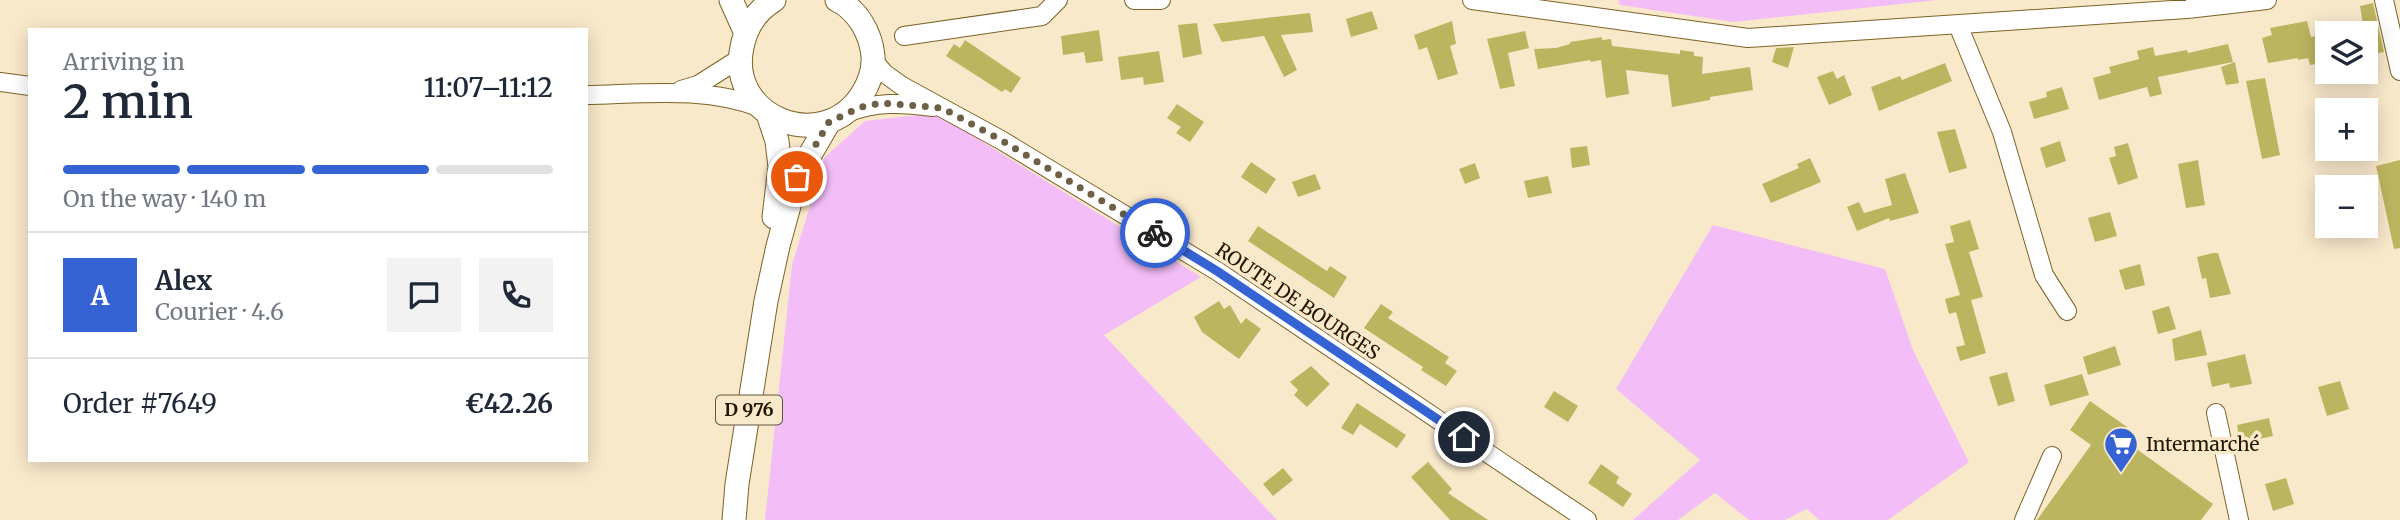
<!DOCTYPE html>
<meta charset="utf-8">
<style>
:root{--surface:#fff;--page:#f2f2f3;--text:#1f2937;--muted:#747a83;--line:#e0e1e3;--accent:#3663d3}
body{margin:0;font-family:Merriweather,serif;background:var(--page);color:var(--text);height:100vh;display:flex;flex-direction:column;font-size:26px;white-space:nowrap}
*{box-sizing:border-box;margin:0}
p{font-size:23px;color:var(--muted)}
.icon{flex:none;width:38px;height:38px;fill:none;stroke:currentColor;stroke-width:2;stroke-linecap:round;stroke-linejoin:round}
.map{position:relative;flex:1;overflow:hidden}
.details{position:absolute;left:28px;top:28px;width:560px;height:434px;display:flex;flex-direction:column;background:var(--surface);border-radius:0px;box-shadow:0 4px 18px #0003}
.details>*{flex:none}
.controls{position:absolute;left:2315px;top:21px;display:grid;gap:14px}
.controls a{display:grid;place-items:center;width:63px;height:63px;border-radius:0px;background:var(--surface);box-shadow:0 4px 18px #0003;font-size:35px}
.pin{position:absolute;display:grid;place-items:center;width:60px;height:60px;color:#fff;margin:-30px;border:4px solid #fff;border-radius:50%;box-shadow:0 2px 7px #0007}
.courier{position:absolute;display:grid;place-items:center;width:70px;height:70px;margin:-35px;border:5px solid #3663d3;border-radius:50%;background:#fff;color:#222;box-shadow:0 2px 9px #0007}
.overview em{font-style:normal;font-weight:600}
.overview div{display:flex;flex-direction:column-reverse}
.overview{display:flex;align-items:center;justify-content:space-between;height:119px;padding:0 35px}
h1{font-size:46px;font-weight:600;line-height:52px}
.bar{display:grid;grid-template-columns:repeat(4,1fr);gap:10px 7px;align-content:center;height:84px;padding:0 35px}
.bar i{height:9px;border-radius:5px;background:var(--line)}
.bar .current{background:var(--accent)}
.bar p{grid-column:span 4}
.line{display:flex;align-items:center;gap:18px;padding:0 35px;border-top:2px solid var(--line)}
.line div{flex:1}
.round{display:grid;place-items:center;flex:none;width:74px;height:74px;border-radius:0px;background:var(--page)}
.map>svg:first-child{display:block}
.green{fill:#f3bef7}
.building{fill:#bcb560}
.lines{fill:none;stroke-linecap:round;stroke-linejoin:round}
.minor-casing{stroke:#7d6224;stroke-width:20}
.major-casing{stroke:#7d6224;stroke-width:25}
.minor{stroke:#fff;stroke-width:18}
.major{stroke:#fff;stroke-width:23}
.done{stroke:#6d6047;stroke-width:7;stroke-dasharray:0 12.6}
.route{stroke:#3663d3;stroke-width:9}
.labels{text-anchor:middle;stroke-width:7;stroke-linejoin:round;paint-order:stroke}
.shield{fill:#f9e9cb;stroke:#62553d;stroke-width:2}
.shield-label{font-size:18px;font-weight:bold;fill:#211600}
.street-label{font-size:19px;fill:#211600;stroke:#f9e9cb}
.poi-label{font-size:19px;fill:#211600;stroke:#f9e9cb;text-anchor:start}
</style>
<div class="map">
<svg width="2400" height="520" viewBox="0 0 2400 520">
<rect width="100%" height="100%" fill="#f9e9cb"/>
<path class="green" d="M1618,0H1937L1733,22L1620,5Z
M936,113L1201,277L1104,335L1277,520H765L792,265L825,157L865,121Z
M1713,225L1885,269L1913,350L1969,462L1888,520H1819L1807,509L1785,520H1749L1715,493L1678,520H1633L1700,460L1616,389Z"/>
<path class="building" d="M2373,3L2384,52L2368,55L2360,6Z
M1372,11L1378,29L1351,37L1346,19Z
M1310,13L1313,32L1281,35L1297,70L1284,77L1264,36L1222,42L1213,24Z
M1452,21L1456,44L1450,46L1458,74L1438,80L1427,47L1419,50L1414,35Z
M2307,21L2311,37L2328,33V62L2310,65L2308,58L2298,60V58L2268,63L2262,38L2272,35L2270,28Z
M1197,23L1202,54L1183,58L1178,25Z
M1099,30L1103,61L1086,63L1084,52L1063,55L1061,36Z
M1525,31L1529,48L1508,53L1515,86L1500,89L1487,39Z
M1602,37V40L1611,39L1612,46L1680,54V50L1694,52V56L1703,57L1702,74L1750,67L1753,90L1710,97V100L1672,107L1668,75L1626,70L1629,94L1606,98L1601,60L1591,62L1590,60L1538,69L1534,49L1556,48L1570,44V42Z
M965,40L1021,78L1011,93L1005,89L1002,92L946,56L954,44L960,48Z
M2228,44L2233,62L2158,77L2162,94L2150,97L2147,87L2099,100L2093,78L2111,73L2109,67L2139,59L2137,51L2153,47L2155,56L2187,50L2188,53Z
M1794,47L1788,68L1772,62L1776,48Z
M1159,51L1164,82L1144,85L1143,77L1121,80L1118,57Z
M2235,62L2239,83L2226,85L2221,67Z
M1945,63L1952,81L1879,111L1871,87L1900,76L1902,80Z
M1833,71L1837,79L1844,75L1852,95L1829,105L1817,77Z
M2265,78L2280,155L2262,159L2246,81Z
M2062,87L2069,109L2034,119L2029,102L2047,97L2046,92Z
M1177,104L1204,122L1190,142L1176,133L1181,127L1167,118Z
M1955,129L1967,168L1949,173L1937,132Z
M2060,141L2066,161L2046,168L2040,148Z
M2128,143L2138,178L2118,185L2109,158L2116,156L2114,147Z
M1587,146L1590,165L1572,168L1570,148Z
M1810,158L1821,182L1771,203L1762,184L1799,168L1797,164Z
M2198,160L2205,205L2186,208L2178,164Z
M2400,160V248L2394,249L2376,166Z
M1251,162L1276,179L1266,194L1241,177Z
M1475,163L1480,178L1465,184L1459,169Z
M1905,173L1919,213L1890,221L1889,218L1857,231L1847,207L1859,202L1864,213L1892,205L1885,179Z
M1315,174L1321,189L1298,197L1292,182Z
M1548,176L1552,193L1528,198L1524,181Z
M2110,212L2117,236L2095,242L2088,218Z
M1970,220L1979,249L1969,252L1983,297L1971,300L1986,353L1960,361L1956,347L1965,345L1956,312L1949,314L1945,299L1960,295L1945,244L1954,242L1950,226Z
M1258,226L1327,271L1330,266L1347,277L1334,298L1248,241Z
M2213,253H2218L2231,294L2210,298L2206,278L2202,279L2197,257Z
M2140,264L2145,285L2125,290L2119,270Z
M1219,301L1224,309L1230,305L1241,324L1246,318L1261,329L1239,359L1202,332L1194,317Z
M1381,304L1393,312L1388,318L1449,357L1445,363L1457,371L1446,386L1421,370L1423,367L1364,328Z
M2169,306L2176,329L2158,334L2152,311Z
M2201,330L2207,355L2175,361L2172,339Z
M2115,346L2121,365L2088,375L2083,357Z
M2245,354L2252,384L2230,388L2229,383L2212,387L2207,363Z
M1311,366L1330,384L1307,407L1294,395L1298,390L1290,382Z
M2007,372L2015,401L1998,406L1989,377Z
M2082,374L2089,395L2050,406L2044,385Z
M2340,381L2349,409L2327,416L2318,387Z
M1554,391L1578,406L1568,422L1544,407Z
M2090,401L2127,427L2120,437L2213,504L2201,520H2037L2091,445L2070,430Z
M1357,403L1406,435L1397,448L1360,424L1353,435L1341,428Z
M2269,418L2273,436L2240,443L2237,425Z
M1428,462L1452,489L1448,493L1488,520H1450L1411,477Z
M1601,464L1619,477L1616,483L1632,494L1623,507L1588,483Z
M1283,468L1293,480L1273,496L1263,484Z
M2286,478L2294,504L2273,511L2265,484Z"/>
<g class="lines">
<g class="minor-casing">
<path id="minor" d="M1134,0H1161
M1472,0L1748,38L2187,9L2267,0
M2384,0L2400,71
M1958,25L2002,132L2044,275L2067,311
M904,36L1042,16L1058,0
M873,60L884,73L902,86L1001,140L1217,271L1587,520
M0,82L30,86
M681,90L698,85L739,59
M586,95C643,94 707,86 761,108
M847,113C875,101 903,103 933,107
M2216,413L2239,520
M2024,520L2052,456"/>
</g>
<g class="major-casing">
<path id="major" d="M731,0L745,31
M774,0C756,11 746,27 742,47C727,117 821,155 861,96C869,84 874,71 873,56C871,34 858,10 837,0
M768,114L777,141L780,167L774,217
M734,520L737,484L766,301L778,246L797,177L829,122"/>
</g>
<use href="#minor" class="minor"/>
<use href="#major" class="major"/>
</g>
<g class="lines">
<path class="done" d="M797,177L829,122L861,107L882,103L942,108L1001,140L1155,233"/>
<path class="route" d="M1155,233L1217,271L1464,437"/>
</g>
<defs>
<g id="supermarket-pin" transform="scale(1.75)"><path d="M0 17L-7.5 6A9.5 9.5 0 1 1 7.5 6Z" fill="#3663d3" stroke="#f9e9cb"/><path d="M-6-5.5h2.5l.6 2H6L4.5 2H-2.5L-4.4-4H-6ZM-1.5 3.2a1.3 1.3 0 1 0 .1 0ZM3 3.2a1.3 1.3 0 1 0 .1 0Z" fill="#fff"/></g>
</defs>
<g fill-rule="evenodd">
<use href="#supermarket-pin" x="2121" y="444"/>
</g>
<g class="labels">
<rect class="shield" x="716" y="395.5" width="66" height="29" rx="5"/>
<g class="shield-label">
<text x="749" y="416">D 976</text>
</g>
<g class="street-label">
<text transform="translate(1298 301) rotate(34)" y="7">ROUTE DE BOURGES</text>
</g>
<g class="poi-label">
<text x="2146" y="451">Intermarché</text>
</g>
</g>
</svg>
<div class="controls">
<a><svg class="icon" aria-label="layers" viewBox="0 0 24 24"><path d="M12 4l9 5-9 5-9-5zM3 14l9 5 9-5"/></svg></a>
<a>+</a>
<a>−</a>
</div>
<div class="pin" style="left:797px;top:177px;background:#ea580c"><svg class="icon" aria-label="bag" viewBox="0 0 24 24"><path d="M5 8h14l-1 12H6zM9 8a3 3 0 0 1 6 0"/></svg></div>
<div class="pin" style="left:1464px;top:437px;background:#1f2937"><svg class="icon" aria-label="home" viewBox="0 0 24 24"><path d="M3 11l9-7 9 7M6 9v11h12V9"/></svg></div>
<div class="courier" style="left:1155px;top:233px"><svg class="icon" aria-label="bike" viewBox="0 0 24 24"><circle cx="6" cy="16" r="4"/><circle cx="18" cy="16" r="4"/><path d="M6 16l4-8h5l3 8M10 8l3 8H6M13 5h3"/></svg></div>
<section class="details">
<div class="overview"><div><h1>2 min</h1><p>Arriving in</p></div><em>11:07–11:12</em></div>
<div class="bar"><i class="current"></i><i class="current"></i><i class="current"></i><i></i><p>On the way · 140 m</p></div>
<div class="line" style="height:126px"><b class="round" style="background:var(--accent);color:#fff">A</b><div><b>Alex</b><p>Courier · 4.6</p></div><a class="round"><svg class="icon" aria-label="chat" viewBox="0 0 24 24"><path d="M4 5h16v11H9l-5 4z"/></svg></a><a class="round"><svg class="icon" aria-label="phone" viewBox="0 0 24 24"><path d="M5 4h4l2 5-3 2q2 4 5 5l2-3 5 2v4C11 20 4 13 5 4z"/></svg></a></div>
<div class="line" style="height:91px"><div>Order #7649</div><b>€42.26</b></div>
</section>
</div>
